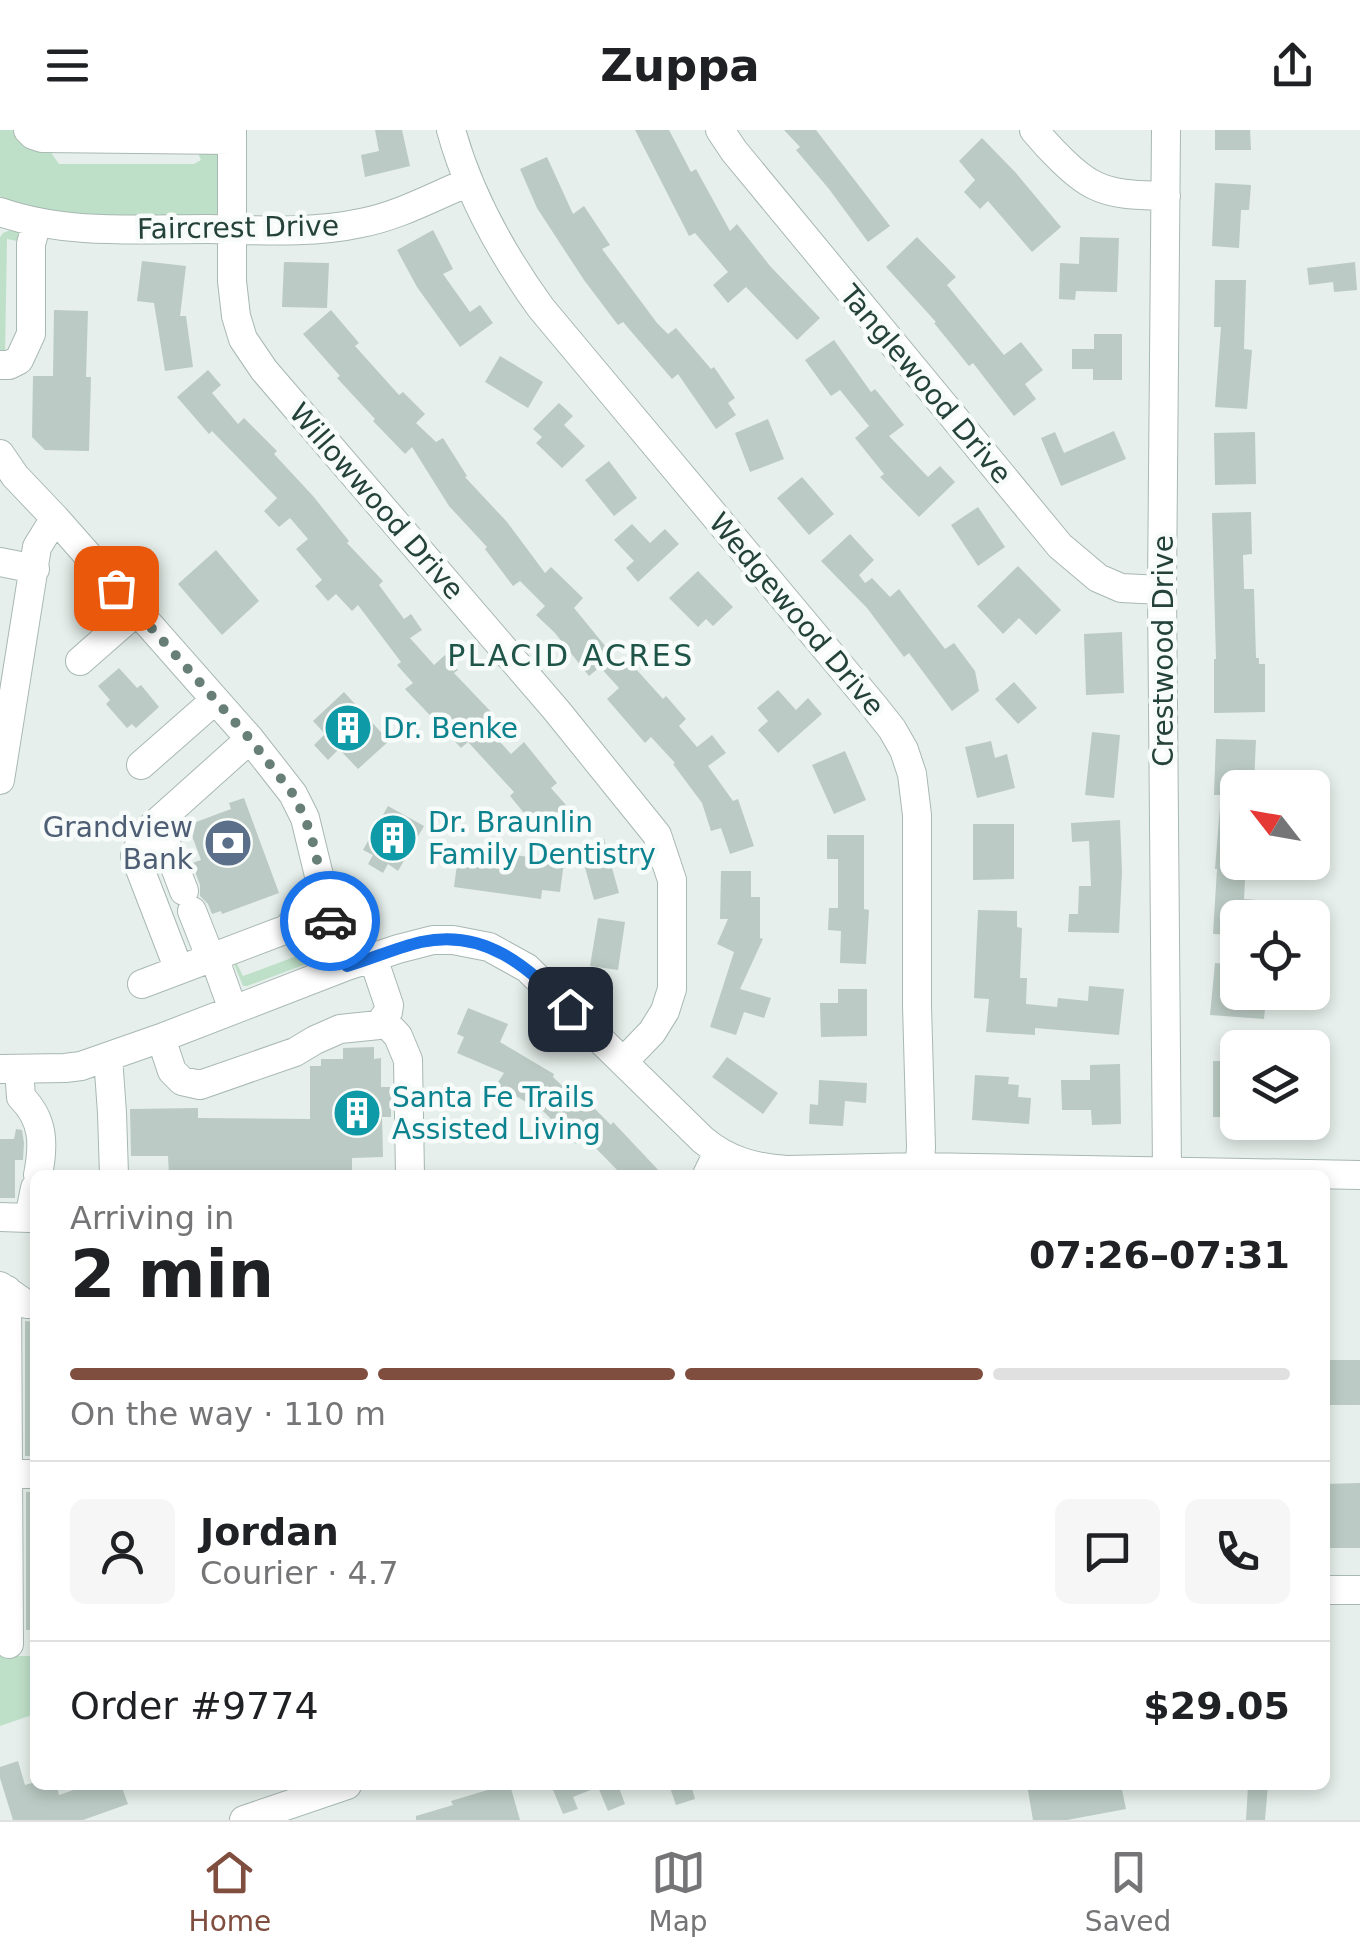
<!DOCTYPE html>
<meta charset="utf-8">
<style>
:root{--surface:#fff;--page:#f6f6f6;--text:#202124;--muted:#757577;--line:#e0e0e0;--accent:#7f4e3f}
body{margin:0;font-family:"DejaVu Sans",sans-serif;background:var(--page);color:var(--text);height:100vh;display:flex;flex-direction:column;font-size:38px;white-space:nowrap}
*{box-sizing:border-box;margin:0}
p{font-size:32px;color:var(--muted)}
.icon{flex:none;width:55px;height:55px;fill:none;stroke:currentColor;stroke-width:2;stroke-linecap:round;stroke-linejoin:round}
.map{position:relative;flex:1;overflow:hidden}
.details{position:absolute;left:30px;top:1040px;width:1300px;height:620px;display:flex;flex-direction:column;background:var(--surface);border-radius:15px;box-shadow:0 5px 15px #0003}
.details>*{flex:none}
.needle{width:65px;rotate:301deg}
.tools{position:absolute;left:1220px;top:640px;display:grid;gap:20px}
.tools a{display:grid;place-items:center;width:110px;height:110px;border-radius:15px;background:var(--surface);box-shadow:0 5px 15px #0003;font-size:50px}
.pin{position:absolute;display:grid;place-items:center;width:85px;height:85px;color:#fff;margin:-42px;border-radius:20px;box-shadow:0 5px 15px #0006}
.courier{position:absolute;display:grid;place-items:center;width:100px;height:100px;margin:-50px;border:8px solid #1a73e8;border-radius:50%;background:#fff;color:#222;box-shadow:0 2px 12px #0007}
.overview em{font-style:normal;font-weight:700}
.overview div{display:flex;flex-direction:column-reverse}
.overview{display:flex;align-items:center;justify-content:space-between;height:170px;padding:0 40px}
h1{font-size:65px;font-weight:700;line-height:75px}
.bar{display:grid;grid-template-columns:repeat(4,1fr);gap:15px 10px;align-content:center;height:120px;padding:0 40px}
.bar i{height:12px;border-radius:8px;background:var(--line)}
.bar .active{background:var(--accent)}
.bar p{grid-column:span 4}
.line{display:flex;align-items:center;gap:25px;padding:0 40px;border-top:2px solid var(--line)}
.line div{flex:1}
.round{display:grid;place-items:center;flex:none;width:105px;height:105px;border-radius:15px;background:var(--page)}
header{display:flex;justify-content:space-between;align-items:center;height:130px;padding:0 40px;background:var(--surface);font-size:45px;font-weight:700}
.menu{display:flex;justify-content:space-around;align-items:center;height:140px;border-top:2px solid var(--line);background:var(--surface);font-size:28px;color:var(--muted)}
.menu a{display:grid;justify-items:center;gap:5px}
.menu .active{color:var(--accent)}
.map>svg:first-child{display:block}
.green{fill:#bfe0c8}
.building{fill:#bbcac4}
.lines{fill:none;stroke-linecap:round;stroke-linejoin:round}
.minor-casing{stroke:#a8b8b2;stroke-width:30}
.minor{stroke:#fff;stroke-width:28}
.done{stroke:#687f78;stroke-width:10;stroke-dasharray:0 18}
.route{stroke:#1a73e8;stroke-width:12}
.labels{text-anchor:middle;stroke-width:9;stroke-linejoin:round;paint-order:stroke}
.street-label{font-size:28px;fill:#24423a;stroke:#f7fbf9}
.culture-label{font-size:28px;fill:#0d838f;stroke:#f7fbf9;text-anchor:start}
.service-label{font-size:28px;fill:#4e5e75;stroke:#f7fbf9;text-anchor:end}
.neighbourhood-label{font-size:30px;letter-spacing:2.5px;fill:#1f5548;stroke:#f7fbf9}
</style>
<header><svg class="icon" aria-label="menu" viewBox="0 0 24 24"><path d="M4 6h16M4 12h16M4 18h16"/></svg>Zuppa<svg class="icon" aria-label="share" viewBox="0 0 24 24"><path d="M12 15V3M7 8l5-5 5 5M5 13v7h14v-7"/></svg></header>
<div class="map">
<svg width="1360" height="1690" viewBox="0 0 1360 1690">
<rect width="100%" height="100%" fill="#e6efeb"/>
<path class="green" d="M0,0H19L50,21L59,34H194L201,30L197,21H220L219,86H79L4,71L0,66Z
M13,99L21,102L22,112L7,109L5,227H0V107L3,103Z
M313,792C319,803 327,820 317,830L247,856H243L234,834L236,832L243,846L313,820L305,796Z
M0,1526H35V1584L0,1596Z"/>
<path class="building" d="M375,0H402L410,36L365,47L361,25L379,21Z
M635,0H669L691,42L696,39L730,101L737,94L770,136L820,188L797,210L746,157L728,173L713,155L728,142L695,103L689,106Z
M784,0H816L890,96L868,112L829,59L796,20L800,17Z
M1215,0H1250L1251,20H1215Z
M982,8L1016,43L1061,97L1032,122L988,71L980,79L964,62L975,50L959,31Z
M547,27L573,84L584,76L610,115L602,119L657,193L668,204L676,198L711,239L714,237L735,268L728,273L736,285L716,299L678,244L672,249L623,192L618,195L584,150L537,78L520,39Z
M1215,53L1251,55L1249,80H1241L1239,118L1212,116Z
M433,100L453,139L443,144L470,182L480,175L493,193L460,217L417,157L397,120Z
M917,107L956,147L947,155L1004,225L1021,212L1043,240L1025,254L1036,269L1014,286L973,233L969,236L934,193L936,192L886,137Z
M1080,107L1119,108L1117,162L1076,161L1075,170L1059,169L1060,133L1079,134Z
M142,131L186,136L180,186H186L193,237L165,241L154,173L137,171Z
M284,132L329,133L327,178L282,177Z
M1355,132L1357,160L1334,162L1333,152L1309,155L1307,138Z
M1215,150H1246L1244,219L1252,220L1247,279L1215,277L1221,197H1214Z
M54,180L88,181L86,247H91L89,321L45,320L32,307L33,246H53Z
M331,180L359,213L355,216L399,265L403,262L425,284L416,293L436,312L443,308L467,346L465,347L507,392L545,443L551,437L583,468L574,478L620,534L626,528L663,569L666,566L686,589L679,596L697,617L712,605L726,623L708,636L733,671L738,669L754,716L730,724L721,698L711,701L702,673L673,634L675,633L651,607L645,613L607,569L619,558L600,537L589,546L555,503L536,485L545,476L520,451L513,456L485,419L487,417L449,376L412,317L405,324L373,291L375,289L337,248L340,246L303,204Z
M1094,204H1122V250H1093V239H1072V219H1094Z
M834,210L871,262L875,259L904,295L889,306L928,347L940,336L955,352L919,387L880,347L884,344L855,308L869,296L840,260L831,266L805,230Z
M500,226L543,252L528,278L485,252Z
M208,240L221,255L212,263L238,294L244,288L277,321L274,324L313,366L349,411L347,413L383,451L379,455L404,489L411,484L422,500L410,508L434,535L445,525L458,540L454,543L495,586L485,595L511,624L524,612L557,653L551,658L566,675L538,700L510,666L514,662L468,612L461,618L405,559L413,553L397,535L401,532L358,475L352,481L336,464L328,471L315,456L322,450L296,419L308,409L290,388L279,397L264,381L277,368L212,301L209,304L177,267Z
M559,273L573,286L564,295L585,316L562,338L536,313L542,307L533,299Z
M768,289L784,329L750,342L735,303Z
M1114,301L1126,329L1061,356L1041,308L1055,302L1064,323Z
M1255,302L1256,354L1215,355L1214,303Z
M609,331L637,368L614,386L585,350Z
M802,347L834,384L809,405L777,368Z
M978,377L1005,417L978,436L951,395Z
M1251,382L1252,424L1243,425L1244,459H1254L1256,528H1259V534H1265V582L1214,583V529H1216L1212,383Z
M632,394L650,413L665,399L679,414L638,452L626,438L634,431L614,410Z
M850,404L874,430L859,445L865,453L872,448L890,467L899,459L945,519L954,513L975,541L979,561L952,581L909,523L904,527L867,478L821,431Z
M216,420L259,471L222,505L178,454Z
M1018,436L1061,480L1036,505L1019,488L1003,504L977,476Z
M698,441L733,477L713,496L706,489L698,497L669,468Z
M1122,502L1124,563L1086,565L1084,504Z
M119,538L137,558L141,555L159,577L136,598L132,594L127,598L106,574L110,570L98,556Z
M1014,552L1037,578L1018,594L995,569Z
M778,560L796,580L808,568L822,584L778,623L758,600L768,591L757,578Z
M344,562L389,611L358,639L339,619L328,630L314,615L325,604L313,591Z
M1092,602L1120,605L1114,668L1085,665Z
M1216,609L1256,610L1254,653L1244,652V658H1238V732H1246L1244,769L1258,770L1256,788H1238V805L1213,804L1217,739H1215L1221,665H1214Z
M991,611L995,628L1007,624L1015,658L977,668L965,617Z
M845,621L866,670L834,684L812,635Z
M244,668L279,763L222,784L221,781L212,784L208,774L200,766V755L192,733L201,730L188,695L231,679L229,673Z
M388,676L424,696L398,741L388,734L383,743L368,734L373,725L363,720Z
M1120,690L1122,742L1119,803L1068,802L1069,784H1078L1079,756H1091L1089,711L1072,712L1071,693Z
M973,694H1014V749L973,750Z
M827,705H864V779L869,780L866,834L840,833L841,801L828,800L829,778H838V729H827Z
M604,709L619,763L594,770L579,716Z
M473,719L564,732L560,762L542,760L541,769L454,757L457,734L471,736Z
M721,741H751V767H760V808L763,809L740,859L771,868L764,888L744,882L736,905L710,897L734,822L717,814L728,789H720Z
M978,780L1017,781V797L1022,798L1020,848H1027L1026,874L1057,877L1058,868L1088,871L1089,856L1124,859L1119,905L1035,898V905L986,902L989,869L974,868Z
M598,788L625,792L618,840L590,836Z
M1215,833L1238,835V862L1266,867L1264,889L1210,885Z
M838,859H867V906L821,907L820,873H838Z
M468,878L508,894L500,912L554,944L553,947L584,977L588,972L611,995L613,992L663,1045H622L584,1006L576,1014L544,982L496,955L504,943L457,923L464,907L457,904Z
M374,917V929L381,928V957H391V987H382L383,1027L352,1028V1045H169L168,1026H131L130,979L198,978V988L310,989V936H321V929H343V918Z
M727,927L778,963L763,984L712,947Z
M1213,931H1238V987H1213Z
M1120,934L1121,994L1092,995L1091,980H1062L1061,950H1090V935Z
M975,945L1009,947L1008,954L1019,955L1018,967L1031,968L1029,994L972,990Z
M819,950L867,953L866,973L845,971L843,996L809,994L810,974L818,975Z
M16,999L22,1000L24,1013L23,1030H15V1068H0V1009H14Z
M25,1191L35,1192V1326H25Z
M1325,1230H1360V1275H1325Z
M1360,1353V1418H1325V1354Z
M26,1362H35V1500H26Z
M18,1631L25,1655L35,1652V1655H44L45,1659L57,1656L59,1665L88,1655H121L128,1674L83,1690H13L0,1648V1637Z
M504,1655H510L520,1690H416V1686L453,1675L451,1671Z
M551,1655H618L625,1674L608,1681L598,1657L573,1667L578,1679L563,1684Z
M669,1655H691L695,1669L676,1675Z
M1027,1655H1056L1057,1659L1076,1655H1121L1126,1679L1067,1690H1033Z
M1248,1655H1268L1265,1690H1246Z"/>
<g class="lines">
<g class="minor-casing">
<path id="minor" d="M28,0L33,5L42,8L232,10
M232,0V151L236,186L243,209L264,240L557,581L657,705L672,750V859L665,881L652,902L623,932
M451,0C469,65 502,124 541,178L873,575L892,599L904,620L912,644L917,685V875L921,1017L919,1045
M720,0L734,21L1060,416L1098,448L1121,458L1162,460
M1034,0C1048,17 1075,46 1094,55C1116,66 1142,65 1166,66
M1166,0L1162,460L1167,1041
M0,82C66,105 138,99 207,99C258,100 311,104 361,93C399,86 434,66 469,52
M0,235H9L19,230L31,204V114L37,92
M0,324L15,346L55,388L250,609L293,664L305,688L331,795L347,836
M0,432L35,439
M80,531L137,481
M141,635L215,570
M0,650L37,417L55,388
M158,692L184,761
M192,781L211,829
M214,827L233,880
M179,840L135,726L144,704L250,609
M142,854L287,799L302,782L325,775
M384,891L398,906L408,930L410,1045
M161,908L172,941L182,951L200,955L295,922L315,910L340,899L379,895L388,882L389,875L373,828
M108,927L112,983L114,1045
M0,939L65,938L81,936L161,908L347,836L398,819L433,810H453L489,817L527,838L703,1010C728,1031 755,1038 787,1040L919,1037L1360,1045
M19,939L21,967C44,990 44,1014 38,1045
M707,1045L718,1022
M0,1087L29,1088L35,1058
M0,1156L26,1174H35
M7,1160L9,1514
M0,1344H35
M1325,1460H1360
M244,1690L347,1655"/>
</g>
<use href="#minor" class="minor"/>
</g>
<g class="lines">
<path class="done" d="M116,458L250,609L293,664L305,688L314,716L330,791"/>
<path class="route" d="M330,791L347,836C371,829 396,818 421,812C486,798 527,837 570,879"/>
</g>
<defs>
<g id="building-disc" transform="scale(2.5)"><circle r="9.5" fill="#0f9aa8" stroke="#f7fbf9"/><path d="M-4-6H4V6H1V3H-1V6H-4ZM-2.5-4.3h1.7v1.8h-1.7ZM.8-4.3h1.7v1.8H.8ZM-2.5-1h1.7V.8h-1.7ZM.8-1h1.7V.8H.8Z" fill="#fff"/></g>
<g id="bank-disc" transform="scale(2.5)"><circle r="9.5" fill="#5c6f8a" stroke="#f7fbf9"/><path d="M-6-4H6V4H-6ZM0-2.3a2.3 2.3 0 1 0 0 4.6a2.3 2.3 0 1 0 0-4.6Z" fill="#fff"/></g>
</defs>
<g fill-rule="evenodd">
<use href="#building-disc" x="348" y="598"/>
<use href="#building-disc" x="393" y="708"/>
<use href="#bank-disc" x="228" y="713"/>
<use href="#building-disc" x="357" y="983"/>
</g>
<g class="labels">
<g class="street-label">
<text transform="translate(238 97) rotate(-1)" y="10">Faircrest Drive</text>
<text transform="translate(926 254) rotate(50)" y="10">Tanglewood Drive</text>
<text transform="translate(377 371) rotate(49)" y="10">Willowwood Drive</text>
<text transform="translate(797 484) rotate(50)" y="10">Wedgewood Drive</text>
<text transform="translate(1163 521) rotate(-90)" y="10">Crestwood Drive</text>
</g>
<g class="culture-label">
<text x="383" y="608">Dr. Benke</text>
<text x="428" y="702">Dr. Braunlin<tspan x="428" dy="32">Family Dentistry</tspan></text>
<text x="392" y="977">Santa Fe Trails<tspan x="392" dy="32">Assisted Living</tspan></text>
</g>
<g class="service-label">
<text x="193" y="707">Grandview<tspan x="193" dy="32">Bank</tspan></text>
</g>
<g class="neighbourhood-label">
<text x="571" y="536">PLACID ACRES</text>
</g>
</g>
</svg>
<div class="tools">
<a><svg class="needle" viewBox="-14 -14 28 28"><path d="M0-13l5 13h-10z" fill="#e53935"/><path d="M0 13l5-13h-10z" fill="#757577"/></svg></a>
<a><svg class="icon" aria-label="locate" viewBox="0 0 24 24"><circle cx="12" cy="12" r="6"/><path d="M12 2v4M12 18v4M2 12h4M18 12h4"/></svg></a>
<a><svg class="icon" aria-label="layers" viewBox="0 0 24 24"><path d="M12 4l9 5-9 5-9-5zM3 14l9 5 9-5"/></svg></a>
</div>
<div class="pin" style="left:116px;top:458px;background:#ea580c"><svg class="icon" aria-label="bag" viewBox="0 0 24 24"><path d="M5 8h14l-1 12H6zM9 8a3 3 0 0 1 6 0"/></svg></div>
<div class="pin" style="left:570px;top:879px;background:#1f2937"><svg class="icon" aria-label="home" viewBox="0 0 24 24"><path d="M3 11l9-7 9 7M6 9v11h12V9"/></svg></div>
<div class="courier" style="left:330px;top:791px"><svg class="icon" aria-label="car" viewBox="0 0 24 24"><path d="M5 17H2v-5l4-1 3-4h7l3 4 3 1v5h-3M9 17h6M6 11h13"/><circle cx="7" cy="17" r="2"/><circle cx="17" cy="17" r="2"/></svg></div>
<section class="details">
<div class="overview"><div><h1>2 min</h1><p>Arriving in</p></div><em>07:26–07:31</em></div>
<div class="bar"><i class="active"></i><i class="active"></i><i class="active"></i><i></i><p>On the way · 110 m</p></div>
<div class="line" style="height:180px"><a class="round"><svg class="icon" aria-label="person" viewBox="0 0 24 24"><circle cx="12" cy="8" r="4"/><path d="M4 21q1-7 8-7t8 7"/></svg></a><div><b>Jordan</b><p>Courier · 4.7</p></div><a class="round"><svg class="icon" aria-label="chat" viewBox="0 0 24 24"><path d="M4 5h16v11H9l-5 4z"/></svg></a><a class="round"><svg class="icon" aria-label="phone" viewBox="0 0 24 24"><path d="M5 4h4l2 5-3 2q2 4 5 5l2-3 5 2v4C11 20 4 13 5 4z"/></svg></a></div>
<div class="line" style="height:130px"><div>Order #9774</div><b>$29.05</b></div>
</section>
</div>
<nav class="menu">
<a class="active"><svg class="icon" aria-label="home" viewBox="0 0 24 24"><path d="M3 11l9-7 9 7M6 9v11h12V9"/></svg>Home</a>
<a><svg class="icon" aria-label="map" viewBox="0 0 24 24"><path d="M3 6l6-2 6 2 6-2v14l-6 2-6-2-6 2zM9 4v14M15 6v14"/></svg>Map</a>
<a><svg class="icon" aria-label="saved" viewBox="0 0 24 24"><path d="M7 4h10v16l-5-4-5 4z"/></svg>Saved</a>
</nav>
